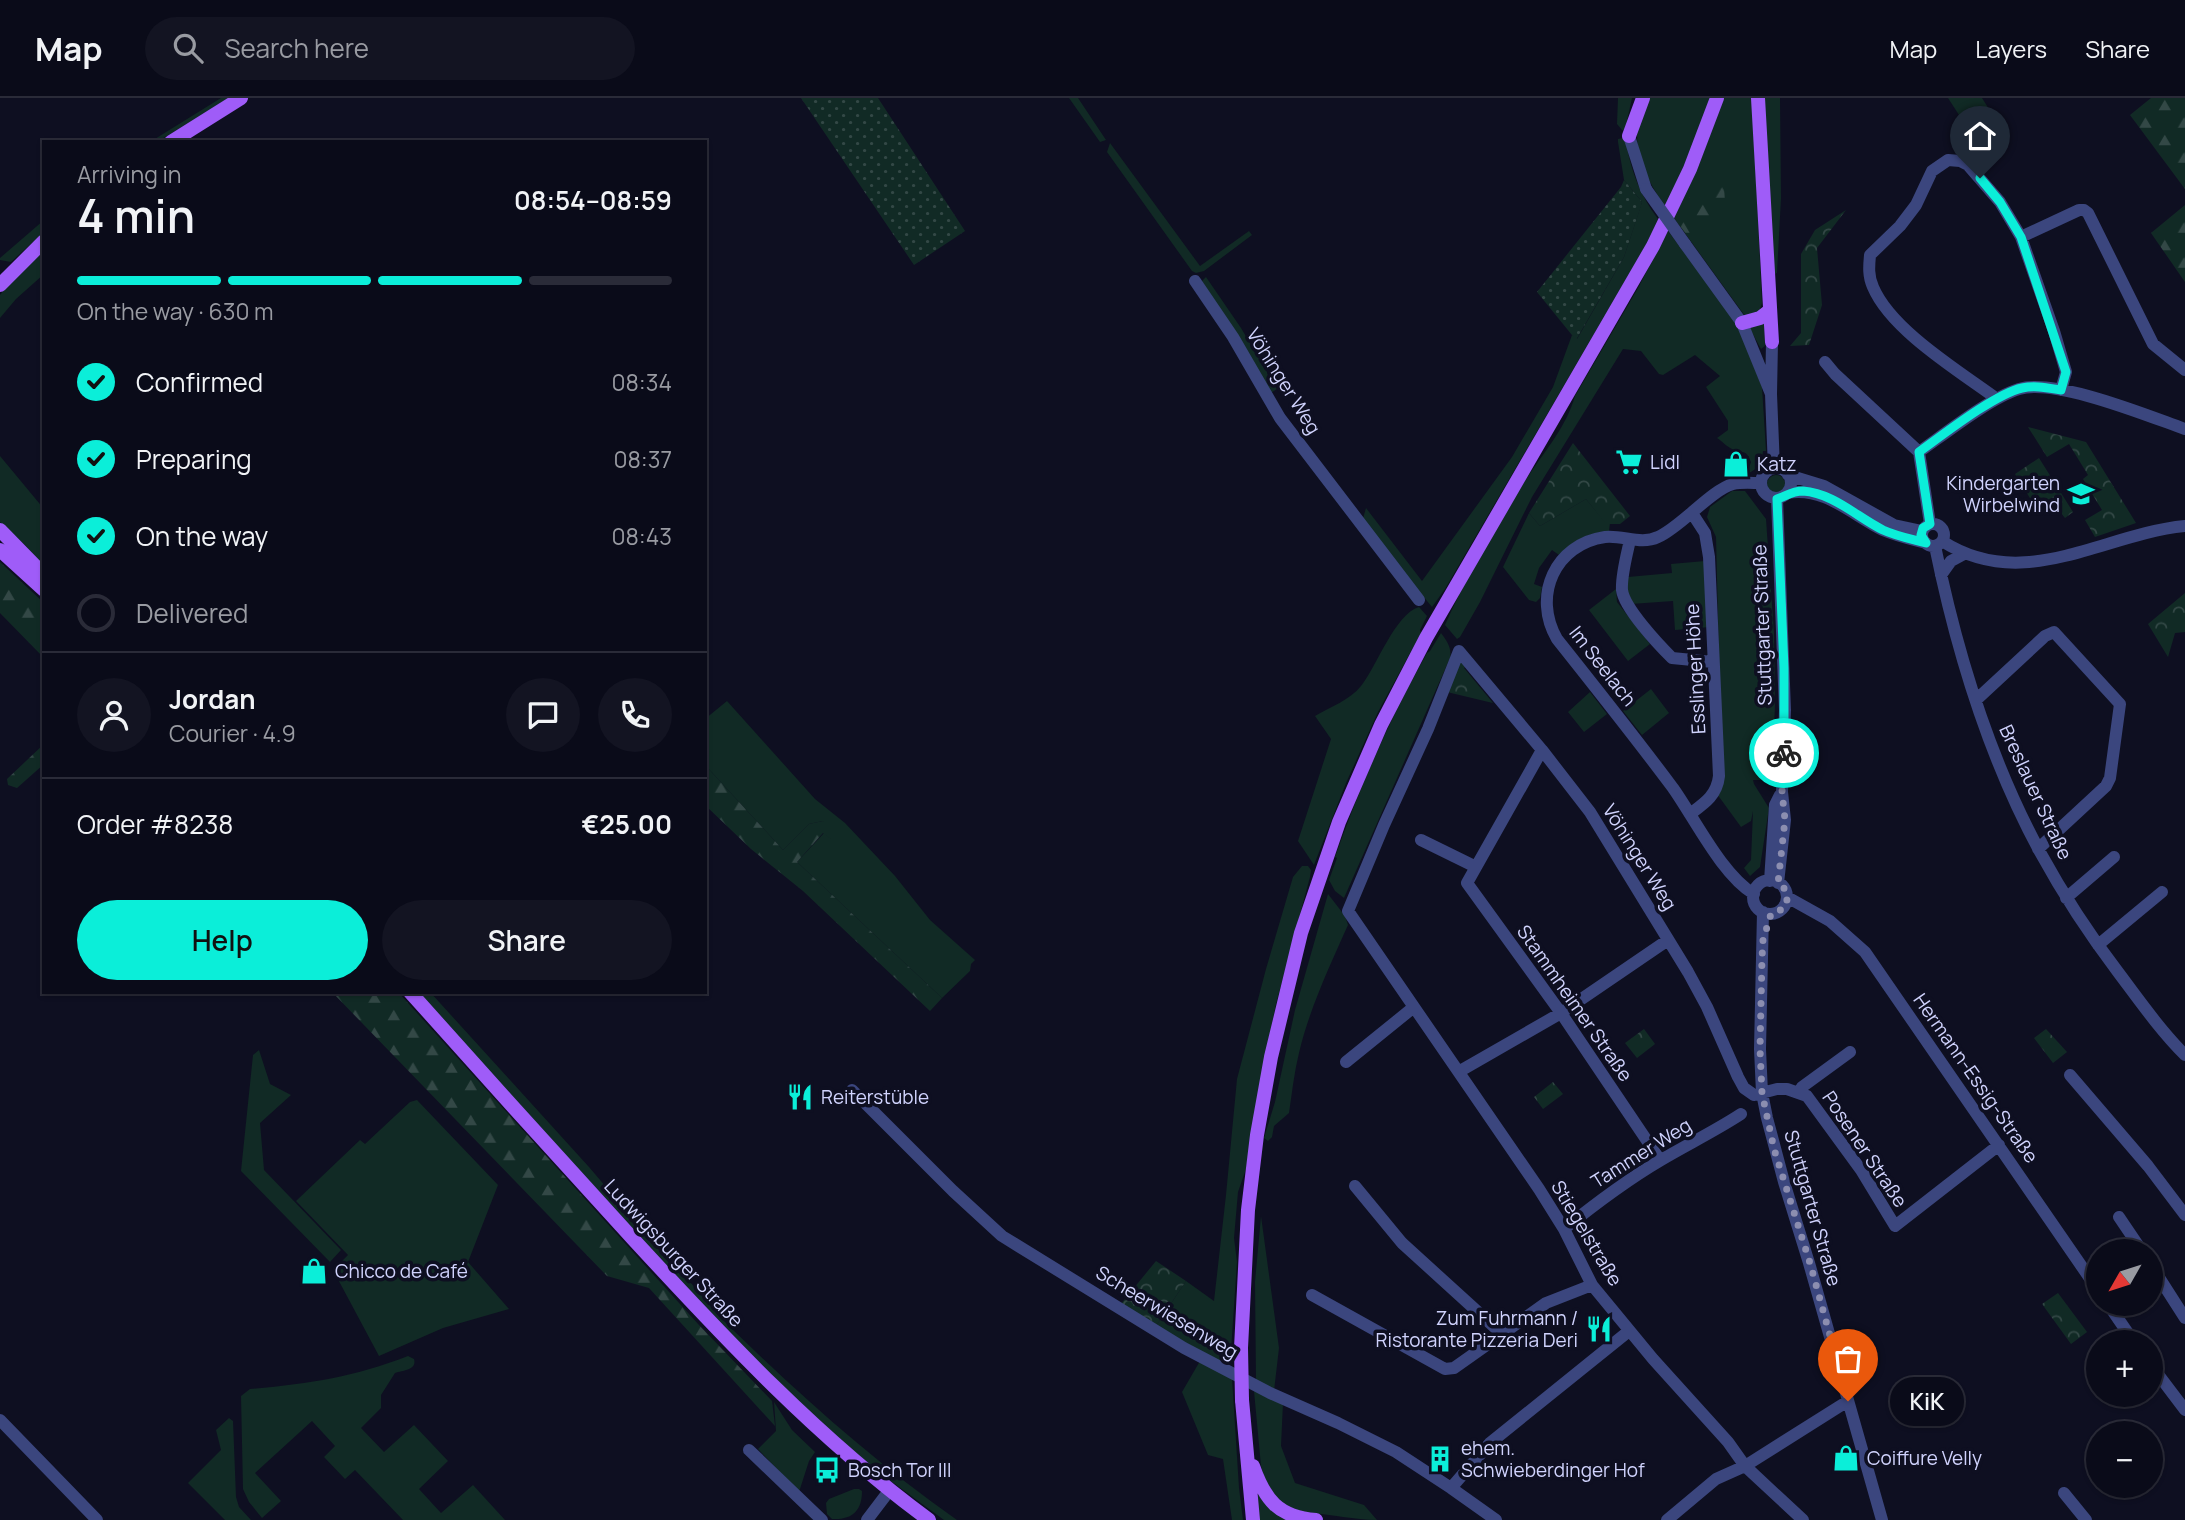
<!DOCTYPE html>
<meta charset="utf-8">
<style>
:root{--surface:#0a0b19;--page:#131422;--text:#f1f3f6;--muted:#999ba2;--line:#2a2b38;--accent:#0beed9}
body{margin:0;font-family:Manrope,sans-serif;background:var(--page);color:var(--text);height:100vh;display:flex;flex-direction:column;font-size:26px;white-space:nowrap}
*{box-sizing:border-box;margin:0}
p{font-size:23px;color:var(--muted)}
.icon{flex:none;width:38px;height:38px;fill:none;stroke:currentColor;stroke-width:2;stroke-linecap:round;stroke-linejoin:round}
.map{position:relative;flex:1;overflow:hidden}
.drawer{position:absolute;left:42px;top:42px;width:665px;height:854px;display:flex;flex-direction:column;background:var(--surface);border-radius:0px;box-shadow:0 2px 5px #0004,0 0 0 2px var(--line)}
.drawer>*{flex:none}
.needle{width:46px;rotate:231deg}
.controls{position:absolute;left:2086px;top:1141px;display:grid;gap:14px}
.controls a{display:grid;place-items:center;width:77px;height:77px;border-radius:50%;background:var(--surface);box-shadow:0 2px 5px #0004,0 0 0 2px var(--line);font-size:35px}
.pin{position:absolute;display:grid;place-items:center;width:60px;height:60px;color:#fff;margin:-72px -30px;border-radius:50% 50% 50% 0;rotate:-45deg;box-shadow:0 0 7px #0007}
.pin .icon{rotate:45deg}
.courier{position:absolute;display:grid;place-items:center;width:70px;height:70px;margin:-35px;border:5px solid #0beed9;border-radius:50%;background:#fff;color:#222;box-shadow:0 2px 9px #0007}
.bubble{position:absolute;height:49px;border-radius:24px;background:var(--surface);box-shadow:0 2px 5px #0004,0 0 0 2px var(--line);font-size:23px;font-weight:600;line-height:49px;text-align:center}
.overview em{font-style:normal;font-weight:600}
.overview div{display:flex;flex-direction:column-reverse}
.overview{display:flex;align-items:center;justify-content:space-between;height:119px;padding:0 35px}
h1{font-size:46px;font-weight:600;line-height:52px}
.bar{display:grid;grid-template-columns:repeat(4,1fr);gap:10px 7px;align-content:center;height:84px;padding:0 35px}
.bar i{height:9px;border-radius:5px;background:var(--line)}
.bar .active{background:var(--accent)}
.bar p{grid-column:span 4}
.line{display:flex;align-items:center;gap:18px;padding:0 35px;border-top:2px solid var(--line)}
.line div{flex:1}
.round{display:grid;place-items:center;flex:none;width:74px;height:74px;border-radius:37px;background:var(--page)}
ol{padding:0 35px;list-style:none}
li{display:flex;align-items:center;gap:21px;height:77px}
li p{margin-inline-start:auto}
li .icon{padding:7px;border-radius:50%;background:var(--accent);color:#111;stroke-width:4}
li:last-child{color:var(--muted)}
li i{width:38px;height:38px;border:4px solid var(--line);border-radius:50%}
.button{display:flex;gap:14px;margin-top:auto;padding:14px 35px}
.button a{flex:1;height:80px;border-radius:42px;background:var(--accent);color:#111;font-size:28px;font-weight:600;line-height:80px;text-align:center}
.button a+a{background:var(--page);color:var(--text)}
header{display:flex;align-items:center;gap:42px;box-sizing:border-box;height:98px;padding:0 35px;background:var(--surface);border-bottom:2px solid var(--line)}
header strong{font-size:33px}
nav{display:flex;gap:38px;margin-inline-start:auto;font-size:24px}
.search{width:490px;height:63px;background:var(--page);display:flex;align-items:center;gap:18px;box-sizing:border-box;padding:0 24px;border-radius:38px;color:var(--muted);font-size:26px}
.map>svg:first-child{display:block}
.grass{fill:#112a25}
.forest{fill:url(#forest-firs)}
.park{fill:url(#park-crowns)}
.garden{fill:url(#garden-dots)}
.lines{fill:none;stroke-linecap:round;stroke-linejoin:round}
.minor{stroke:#3b467e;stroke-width:12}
.major{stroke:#9f5cf8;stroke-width:14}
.minor-bridge{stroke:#3b467e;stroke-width:12}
.major-bridge{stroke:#9f5cf8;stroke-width:14}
.done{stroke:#8c8eb0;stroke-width:7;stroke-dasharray:0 12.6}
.route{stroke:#0beed9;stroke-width:9}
.labels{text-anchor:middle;stroke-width:7;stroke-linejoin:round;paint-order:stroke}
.street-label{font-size:19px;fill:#d0d3fd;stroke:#0e0f21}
.poi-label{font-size:19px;fill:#d0d3fd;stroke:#0e0f21;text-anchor:start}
</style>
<header>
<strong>Map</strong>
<div class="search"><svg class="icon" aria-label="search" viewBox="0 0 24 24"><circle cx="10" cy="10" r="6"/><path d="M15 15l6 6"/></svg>Search here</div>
<nav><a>Map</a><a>Layers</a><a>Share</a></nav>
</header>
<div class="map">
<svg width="2185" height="1422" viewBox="0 0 2185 1422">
<defs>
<pattern id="forest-firs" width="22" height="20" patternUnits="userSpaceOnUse" patternTransform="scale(1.75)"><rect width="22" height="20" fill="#112a25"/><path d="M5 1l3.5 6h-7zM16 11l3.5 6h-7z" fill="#334846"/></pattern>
<pattern id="park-crowns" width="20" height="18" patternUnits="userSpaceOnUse" patternTransform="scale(1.75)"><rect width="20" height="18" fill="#112a25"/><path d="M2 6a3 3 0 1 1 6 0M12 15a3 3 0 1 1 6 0" fill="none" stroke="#334846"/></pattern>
<pattern id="garden-dots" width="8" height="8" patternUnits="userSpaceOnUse" patternTransform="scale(1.75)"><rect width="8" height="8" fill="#112a25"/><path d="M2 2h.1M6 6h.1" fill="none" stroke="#334846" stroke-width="1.8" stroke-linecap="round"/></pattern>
</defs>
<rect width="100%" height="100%" fill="#0e0f21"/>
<path class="grass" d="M221,0H229L157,44H150Z
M1069,0H1078L1106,42L1100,44Z
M1618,0H1632L1625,32H1622L1617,26Z
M1641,0H1711L1683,70L1665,108C1639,71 1631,44 1641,0Z
M1723,0H1752L1762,205L1759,214L1745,218L1674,120L1700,64Z
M1761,0H1780L1781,100L1777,175L1770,178Z
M1948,0H1982L1994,19L1970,34Z
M1623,40L1626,44C1631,73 1640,97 1658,121L1650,140L1445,491L1432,509L1362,424L1366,410L1422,483L1512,359L1553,289L1572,237L1577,241L1624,159L1642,104L1624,82L1618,44V41Z
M1110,45L1200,168L1249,133L1252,137L1204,173L1196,175L1192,173L1107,54Z
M44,122V134L11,164L0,162V160Z
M1668,133L1736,223L1762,289L1766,353H1763C1762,365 1758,371 1747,376L1751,364C1745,349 1743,357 1732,351C1727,349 1722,343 1717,340L1728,332V323L1706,289L1720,278L1695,257L1663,277L1659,276L1641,253L1623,251L1532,399L1480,504L1460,539L1457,541L1445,527C1468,475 1498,424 1529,377C1547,350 1566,329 1575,298L1638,190Z
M44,151V176L16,201L0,220V197L13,181Z
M1206,179L1241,230L1277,291L1269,296L1202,183Z
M1764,225L1765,248L1761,251L1749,229Z
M0,358L44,411V469L26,448L0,424Z
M1767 386a9 9 0 1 1 18 0a9 9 0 1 1-18 0Z
M1732,393H1745L1766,421L1774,535L1775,607L1773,655L1769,671L1760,682H1753L1754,686L1769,710L1760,769L1750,778L1744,770L1751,762L1753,713L1751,723L1741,729L1717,696L1722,685L1716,439L1707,419L1710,409Z
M1586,401L1606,425H1610L1609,433C1588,435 1574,442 1559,457L1552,452L1539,470L1534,486L1542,489L1540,500L1536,504L1529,502L1503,469L1529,415L1540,428Z
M1705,463L1710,529L1675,532L1673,503L1631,506L1626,494L1628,479L1672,475L1671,466Z
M1616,491L1617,504L1650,546L1628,563L1589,512Z
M1419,509L1427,518L1420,532L1421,535L1378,614L1346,685L1314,767L1298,743L1331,641L1315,618C1330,609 1350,602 1361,588C1377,568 1395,516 1419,509Z
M1441,535C1447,543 1452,550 1450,560L1344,800L1335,793L1329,782L1337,760L1335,759C1360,688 1390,620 1427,555L1430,553Z
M1651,591L1669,615L1642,637L1623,613Z
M1590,594L1607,616L1584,634L1568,614Z
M727,603L815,701L845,725L895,778L930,822L975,862L971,866L970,873L942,900L797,764L824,735L831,741L823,723L809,726L783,752L705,667V621Z
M1302,768H1308L1311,772L1310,779L1276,906L1262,973L1246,1071L1238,1094L1234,1140L1237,1164L1231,1253L1224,1266L1156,1228L1186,1183L1214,1203L1226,1097L1237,981L1266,871L1293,779Z
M1328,796L1345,818L1348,827C1330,867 1309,912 1299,955C1294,975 1292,995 1289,1015L1274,1028L1272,1039L1268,1043L1264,1040L1275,1004L1295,912Z
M418,894H430L589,1069L670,1164C693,1184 710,1210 732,1231C802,1299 877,1366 957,1422H944L869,1367L822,1327L724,1233Z
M259,952L270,986L291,997L260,1025L264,1072L341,1152L330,1164L241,1073L253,957Z
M417,1002L498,1087L468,1164L509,1211L443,1230L379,1258L333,1172L348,1157L296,1103L360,1042L365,1046L410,1004Z
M1261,1118L1279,1250L1274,1293L1256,1283L1255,1184Z
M408,1258L414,1261C417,1272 404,1272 395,1275L381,1297V1310L361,1330L384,1354L414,1327L448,1363L419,1391L441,1415L473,1387L505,1422H403L355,1372L345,1381L324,1359L335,1348L312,1323L255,1375L281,1403L262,1420L249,1404L243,1391L241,1298L250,1291C308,1286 354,1279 408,1258Z
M1200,1263L1232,1280L1239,1390L1243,1422H1232L1223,1361L1208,1357L1182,1294Z
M1254,1293L1283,1305L1281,1348L1295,1385L1364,1407L1377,1422C1365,1422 1355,1420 1343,1419C1302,1412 1274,1419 1261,1368Z
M774,1304L792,1332L815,1354L809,1363L799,1394L758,1351L776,1333Z
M229,1320L233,1323L236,1399L239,1409L251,1422H225L188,1385L221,1352L216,1332Z
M854,1391H859L862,1393C862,1413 852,1422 832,1421L827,1416L826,1405L829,1401Z
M1258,1396L1286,1422H1260L1257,1400Z"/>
<path class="forest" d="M2151,0H2185V91L2130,17Z
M1698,83L1721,84L1724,88L1725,105L1694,146L1677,124Z
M2185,107V184L2151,135Z
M0,464L44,505V560L0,515Z
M44,646V666L17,690L8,687L7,681Z
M705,667L783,752L809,726L823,723L831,731L832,742L823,735L797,764L942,900L930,913L803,793L751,751L705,707Z
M332,894H398L698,1226L772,1303L775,1328L649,1190L607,1178Z"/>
<path class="park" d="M1846,112L1817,150L1822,207L1809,247L1790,248L1801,235V156L1815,132Z
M2028,329L2086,344L2136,425L2095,439L2085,422L2102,412L2083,381L2088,377L2069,346L2047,359Z
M1573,345L1630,418L1620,426H1606L1586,401L1540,428L1529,415Z
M2039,360L2073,414L2065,420L2061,415L2040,416L2015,376Z
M2185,495V534L2175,535L2168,559L2148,526Z
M1460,563L1468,567L1464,570L1493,605L1447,594Z
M1644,931L1655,946L1637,960L1625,945Z
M2046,931L2067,954L2053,965L2034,940Z
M1553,984L1563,996L1543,1011L1534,999Z
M1156,1163L1186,1183L1156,1228L1120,1207Z
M2058,1195L2087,1234L2071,1246L2042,1206Z"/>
<path class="garden" d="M801,0H878L965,133L914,167Z
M1624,82L1642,104L1641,108L1624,159L1576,242L1537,194L1621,89Z"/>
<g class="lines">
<path class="minor" d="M1629,38L1646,91
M2021,139L2079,112H2084L2088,115L2153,246L2185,272
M1685,146L1742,225L1771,296
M1195,183L1233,239L1280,320L1419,502
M1772,244L1771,296L1774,370
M1825,264L1835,276L1919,354L1930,426
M1997,301C1959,273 1891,232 1873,189C1868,178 1869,168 1870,157L1900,128L1916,107L1932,73L1948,62L1960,63L1968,67L2000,104L2021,139L2054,233L2066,274L2061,292
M1919,354C1946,335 1990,300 2019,291C2056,280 2148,318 2185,331
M1761 385a15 15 0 1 1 30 0a15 15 0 1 1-30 0Z
M1788,377L1824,388L1894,427L1922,433
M1787,395C1825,388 1852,417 1883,432C1897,438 1911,441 1926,445
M1777,401L1785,612L1782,694L1785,722L1778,785
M1922 437a11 11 0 1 1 22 0a11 11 0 1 1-22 0Z
M1630,442C1627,456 1621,478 1622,492C1624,510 1659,547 1672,560L1713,564
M1942,443C2024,496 2102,436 2185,428
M1935,448C1956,551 1989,660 2040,754C2063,796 2089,836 2118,874C2139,902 2160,932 2185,957
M1941,477L1951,463L1964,456
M1976,602L2045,538L2054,534L2120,606L2110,680L2106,688L2038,751
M1542,652L1467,785L1561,915L1660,1062
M1690,716C1705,705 1717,697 1719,678L1709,459L1705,435L1692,415
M1421,742L1476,769
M1753 799a17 17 0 1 1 34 0a17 17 0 1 1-34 0Z
M1770,783L1775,707L1780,697
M1754,796C1722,777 1695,721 1673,690C1635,639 1596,590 1557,541C1532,498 1555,446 1605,439C1623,437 1641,447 1658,439C1681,429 1711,392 1733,386C1741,384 1752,385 1760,385
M1787,799L1830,823L1865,854L2098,1192
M2066,800L2114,759
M1763,814L1760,951L1762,995L1767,1020L1784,1084L1809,1165L1882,1422
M2098,847L2162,794
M1346,964L1414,909
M1460,973L1561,915L1668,842
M2070,977L2148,1068L2185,1117
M852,992L953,1093L1002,1138L1184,1250L1270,1295L1338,1325L1396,1354L1451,1390L1496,1422
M1799,994L1802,989L1850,954
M1355,1088L1402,1145L1501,1235
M2119,1119L2142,1153
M1564,1131C1595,1106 1627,1082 1661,1062C1688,1046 1715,1033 1741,1016
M2151,1167L2185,1220
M1312,1197L1445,1271L1454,1270L1546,1205L1592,1187
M2108,1206L2134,1244
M2151,1267L2185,1312
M0,1322L97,1422
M749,1352L822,1422
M1451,1390L1490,1345L1629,1233
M2064,1395L2086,1422
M867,1422L889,1393
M1667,1422L1716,1381L1745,1368L1848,1303
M1803,1422L1745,1368L1728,1344L1653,1261L1592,1187L1564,1131L1539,1091L1348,813L1384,727L1428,631L1459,553L1542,652L1590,714L1688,874L1707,909L1738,979L1744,990L1754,997L1777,991H1787L1807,998L1861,1072L1895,1128L1999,1047"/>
<path class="major" d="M1758,0L1772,244
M1629,38L1643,0
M171,44L241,0
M0,187L44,143
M1742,225L1760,220L1769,213
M0,432L44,477
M0,452L44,492
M410,894C484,977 559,1060 634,1142C726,1242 819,1341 929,1422
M1241,1250L1248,1112L1257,1037L1271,959L1301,835L1339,724L1381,627L1426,540L1653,148L1690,71L1717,0
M1242,1302L1253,1422
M1253,1368C1265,1402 1278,1419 1316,1422"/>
<path class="minor-bridge" d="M1646,91L1685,146"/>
<path class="major-bridge" d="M1241,1250L1242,1302"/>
</g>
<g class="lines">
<path class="done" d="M1784,655L1782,694L1785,722L1778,785C1788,791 1790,801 1783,811L1771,816L1763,842L1762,860L1760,951L1762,995L1774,1051L1810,1165L1848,1303"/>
<path class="route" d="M1784,655V570L1777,401C1786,398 1792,393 1803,393C1833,395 1857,419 1883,432C1896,438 1911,441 1926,445L1921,437L1923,430L1930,426L1919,354C1944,336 1995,296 2022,290C2035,287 2048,290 2061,292L2066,274L2021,139L2000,104L1980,80"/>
</g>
<defs>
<g id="supermarket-bare" transform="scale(2.1)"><path d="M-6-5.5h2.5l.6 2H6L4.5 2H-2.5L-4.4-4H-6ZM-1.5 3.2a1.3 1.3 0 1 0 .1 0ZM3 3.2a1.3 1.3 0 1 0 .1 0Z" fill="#0beed9" stroke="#0e0f21" stroke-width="2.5" paint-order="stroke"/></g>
<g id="shop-bare" transform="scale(2.1)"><path d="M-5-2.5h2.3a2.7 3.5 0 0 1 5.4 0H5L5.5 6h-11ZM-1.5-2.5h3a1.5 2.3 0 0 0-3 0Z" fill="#0beed9" stroke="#0e0f21" stroke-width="2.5" paint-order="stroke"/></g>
<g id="school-bare" transform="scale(2.1)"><path d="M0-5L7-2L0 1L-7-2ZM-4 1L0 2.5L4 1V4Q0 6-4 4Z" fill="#0beed9" stroke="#0e0f21" stroke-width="2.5" paint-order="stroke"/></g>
<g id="restaurant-bare" transform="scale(2.1)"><path d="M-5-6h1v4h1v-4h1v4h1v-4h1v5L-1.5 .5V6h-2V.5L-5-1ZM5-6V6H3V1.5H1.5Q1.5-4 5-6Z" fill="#0beed9" stroke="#0e0f21" stroke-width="2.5" paint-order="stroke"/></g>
<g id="building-bare" transform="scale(2.1)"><path d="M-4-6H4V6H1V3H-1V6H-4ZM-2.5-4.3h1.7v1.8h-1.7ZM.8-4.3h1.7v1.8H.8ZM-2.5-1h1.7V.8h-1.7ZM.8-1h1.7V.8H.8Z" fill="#0beed9" stroke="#0e0f21" stroke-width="2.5" paint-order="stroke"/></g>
<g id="bus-bare" transform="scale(2.1)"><path d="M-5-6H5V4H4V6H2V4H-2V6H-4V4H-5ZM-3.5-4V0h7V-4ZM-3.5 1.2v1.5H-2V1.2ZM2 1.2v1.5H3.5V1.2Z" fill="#0beed9" stroke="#0e0f21" stroke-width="2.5" paint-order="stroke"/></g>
</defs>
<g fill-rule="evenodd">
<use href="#supermarket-bare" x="1629" y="364"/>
<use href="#shop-bare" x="1736" y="366"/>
<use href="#school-bare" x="2081" y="396"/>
<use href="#restaurant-bare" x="800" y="999"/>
<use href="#shop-bare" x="314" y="1173"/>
<use href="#restaurant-bare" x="1599" y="1231"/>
<use href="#shop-bare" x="1846" y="1360"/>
<use href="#building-bare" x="1440" y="1361"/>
<use href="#bus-bare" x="827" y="1372"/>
</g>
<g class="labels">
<g class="street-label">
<text transform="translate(1284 283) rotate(58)" y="7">Vöhinger Weg</text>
<text transform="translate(1762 527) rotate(-92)" y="7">Stuttgarter Straße</text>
<text transform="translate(1603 568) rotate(52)" y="7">Im Seelach</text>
<text transform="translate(1695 571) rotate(-93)" y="7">Esslinger Höhe</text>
<text transform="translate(2036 694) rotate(65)" y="7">Breslauer Straße</text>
<text transform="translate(1640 759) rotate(58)" y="7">Vöhinger Weg</text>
<text transform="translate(1575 905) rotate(55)" y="7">Stammheimer Straße</text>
<text transform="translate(1976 980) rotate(55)" y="7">Hermann-Essig-Straße</text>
<text transform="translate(1865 1051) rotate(56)" y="7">Posener Straße</text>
<text transform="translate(1641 1055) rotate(-32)" y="7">Tammer Weg</text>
<text transform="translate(1813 1110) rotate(74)" y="7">Stuttgarter Straße</text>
<text transform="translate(1587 1135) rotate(59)" y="7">Stiegelstraße</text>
<text transform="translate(674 1155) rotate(47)" y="7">Ludwigsburger Straße</text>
<text transform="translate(1167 1214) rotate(31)" y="7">Scheerwiesenweg</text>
</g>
<g class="poi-label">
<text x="1650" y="371">Lidl</text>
<text x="1757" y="373">Katz</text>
<text x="2060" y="392" text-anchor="end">Kindergarten<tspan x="2060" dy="22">Wirbelwind</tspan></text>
<text x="821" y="1006">Reiterstüble</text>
<text x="335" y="1180">Chicco de Café</text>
<text x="1578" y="1227" text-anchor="end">Zum Fuhrmann /<tspan x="1578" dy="22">Ristorante Pizzeria Deri</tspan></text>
<text x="1461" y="1357">ehem.<tspan x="1461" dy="22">Schwieberdinger Hof</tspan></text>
<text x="1867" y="1367">Coiffure Velly</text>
<text x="848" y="1379">Bosch Tor III</text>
</g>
</g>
</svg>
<div class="controls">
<a><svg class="needle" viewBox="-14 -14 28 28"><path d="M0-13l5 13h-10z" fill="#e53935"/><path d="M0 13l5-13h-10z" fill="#999ba2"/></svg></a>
<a>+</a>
<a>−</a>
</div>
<div class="pin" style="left:1848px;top:1303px;background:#ea580c"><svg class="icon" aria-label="bag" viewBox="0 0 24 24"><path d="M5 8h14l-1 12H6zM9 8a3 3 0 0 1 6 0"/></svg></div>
<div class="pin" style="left:1980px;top:80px;background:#1f2937"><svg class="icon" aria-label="home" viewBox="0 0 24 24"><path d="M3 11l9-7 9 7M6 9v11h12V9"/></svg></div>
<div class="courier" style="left:1784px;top:655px"><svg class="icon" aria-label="bike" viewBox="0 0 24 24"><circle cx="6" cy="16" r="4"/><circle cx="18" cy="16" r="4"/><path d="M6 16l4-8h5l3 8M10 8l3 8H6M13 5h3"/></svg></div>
<div class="bubble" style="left:1890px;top:1279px;width:74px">KiK</div>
<section class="drawer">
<div class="overview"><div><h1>4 min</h1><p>Arriving in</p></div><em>08:54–08:59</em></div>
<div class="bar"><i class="active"></i><i class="active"></i><i class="active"></i><i></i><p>On the way · 630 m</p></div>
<ol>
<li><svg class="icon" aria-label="check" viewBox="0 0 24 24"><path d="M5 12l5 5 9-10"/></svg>Confirmed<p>08:34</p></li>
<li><svg class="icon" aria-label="check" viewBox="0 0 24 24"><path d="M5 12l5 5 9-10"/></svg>Preparing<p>08:37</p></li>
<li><svg class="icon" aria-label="check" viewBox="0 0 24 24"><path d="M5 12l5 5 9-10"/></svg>On the way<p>08:43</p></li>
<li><i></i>Delivered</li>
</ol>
<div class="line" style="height:126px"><a class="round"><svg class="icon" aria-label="person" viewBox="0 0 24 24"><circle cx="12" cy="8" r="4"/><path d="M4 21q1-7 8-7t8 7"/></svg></a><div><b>Jordan</b><p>Courier · 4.9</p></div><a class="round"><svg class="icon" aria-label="chat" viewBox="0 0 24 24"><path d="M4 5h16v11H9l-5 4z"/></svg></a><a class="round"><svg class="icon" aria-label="phone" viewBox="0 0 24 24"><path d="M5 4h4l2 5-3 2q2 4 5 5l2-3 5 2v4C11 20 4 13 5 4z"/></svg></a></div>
<div class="line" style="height:91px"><div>Order #8238</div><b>€25.00</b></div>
<div class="button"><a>Help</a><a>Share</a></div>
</section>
</div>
